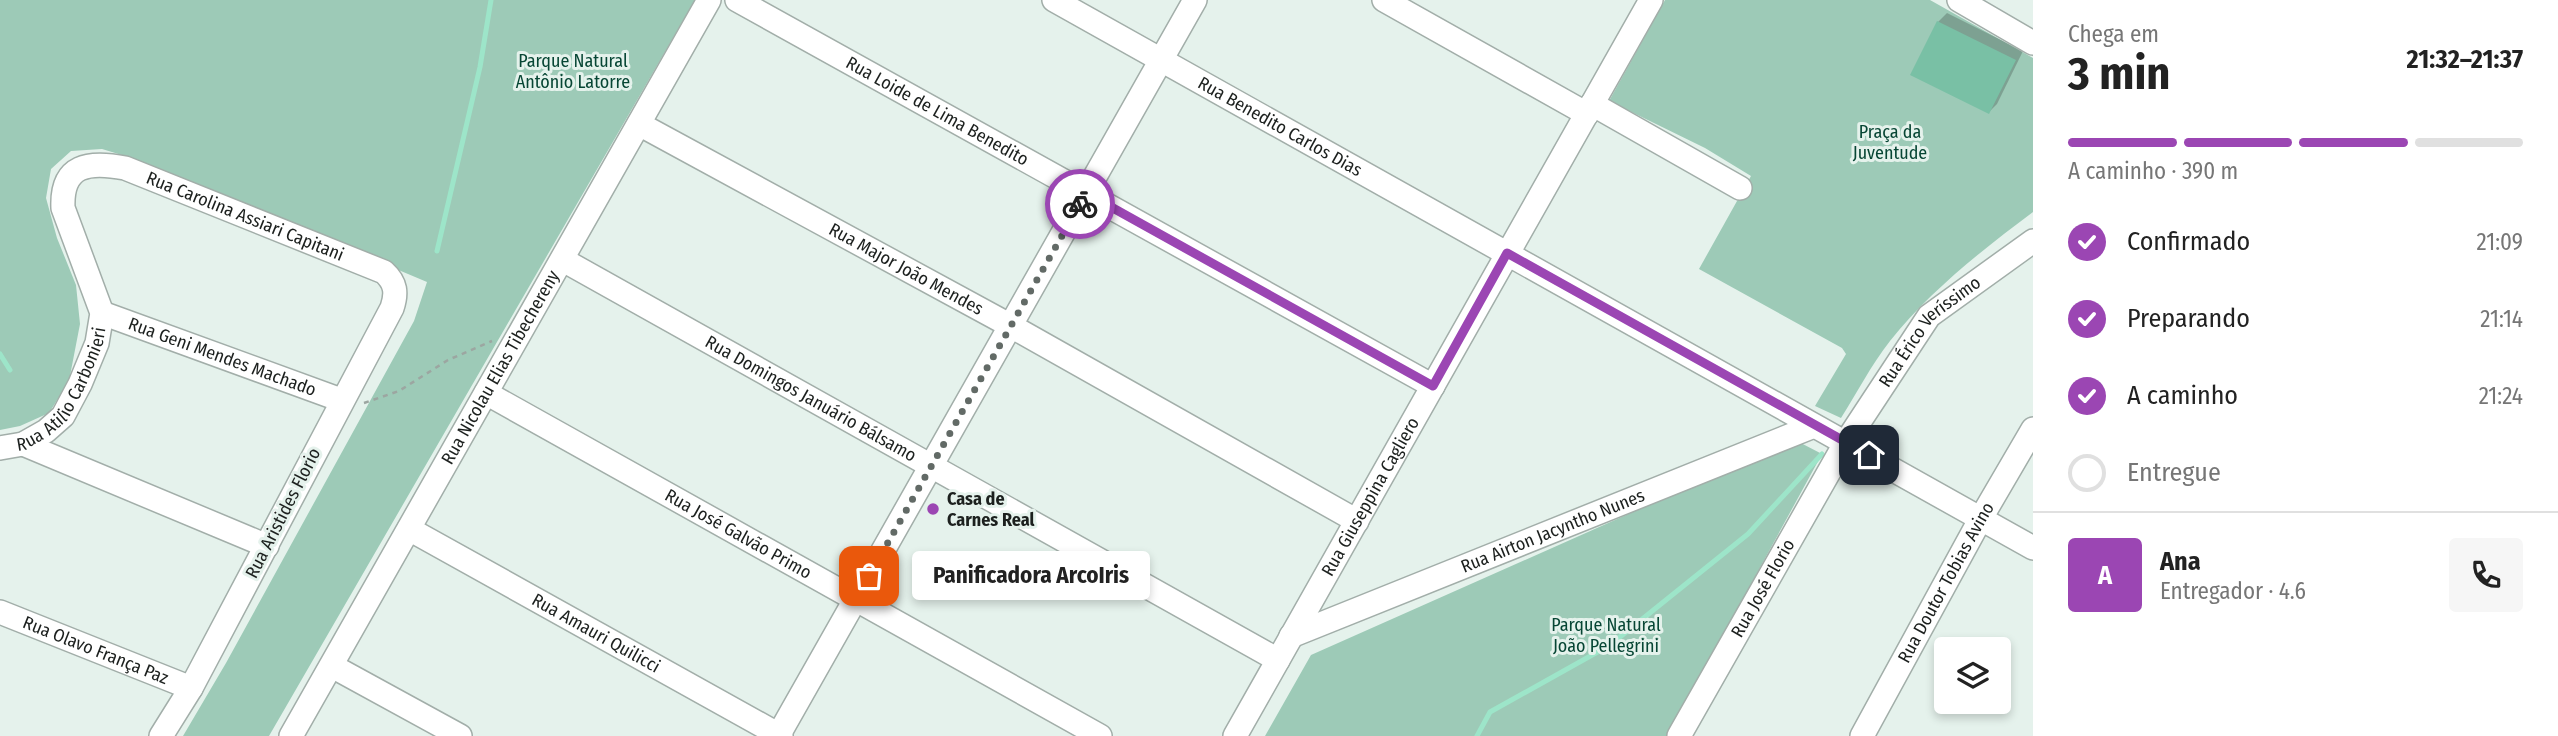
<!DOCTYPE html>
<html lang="pt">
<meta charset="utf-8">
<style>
:root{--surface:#fff;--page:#f6f6f6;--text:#222;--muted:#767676;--line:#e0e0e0;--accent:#9b46b3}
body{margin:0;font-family:"Fira Sans Condensed",sans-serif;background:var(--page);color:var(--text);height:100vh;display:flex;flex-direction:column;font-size:26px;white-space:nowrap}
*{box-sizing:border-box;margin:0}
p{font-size:23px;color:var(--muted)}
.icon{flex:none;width:38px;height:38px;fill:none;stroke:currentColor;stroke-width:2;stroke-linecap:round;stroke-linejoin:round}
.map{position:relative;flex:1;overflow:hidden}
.sheet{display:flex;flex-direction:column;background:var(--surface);width:525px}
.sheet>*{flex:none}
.buttons{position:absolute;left:1934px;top:637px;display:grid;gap:14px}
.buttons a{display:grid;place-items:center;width:77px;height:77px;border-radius:7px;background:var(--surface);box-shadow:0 4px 10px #0003;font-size:35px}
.pin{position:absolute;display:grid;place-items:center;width:60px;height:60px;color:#fff;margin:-30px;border-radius:14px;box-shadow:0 4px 10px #0006}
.courier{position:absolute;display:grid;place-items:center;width:70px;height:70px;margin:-35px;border:5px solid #9b46b3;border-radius:50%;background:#fff;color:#222;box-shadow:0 2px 9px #0007}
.bubble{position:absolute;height:49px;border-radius:7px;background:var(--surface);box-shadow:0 4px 10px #0003;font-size:23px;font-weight:700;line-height:49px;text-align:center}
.summary em{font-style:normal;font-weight:700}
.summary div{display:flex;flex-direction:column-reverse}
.summary{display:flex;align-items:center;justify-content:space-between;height:119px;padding:0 35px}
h1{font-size:46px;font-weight:700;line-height:52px}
.bar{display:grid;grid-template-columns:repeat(4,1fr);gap:10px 7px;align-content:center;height:84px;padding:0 35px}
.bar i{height:9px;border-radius:5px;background:var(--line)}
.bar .on{background:var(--accent)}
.bar p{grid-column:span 4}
.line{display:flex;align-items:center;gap:18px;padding:0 35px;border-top:2px solid var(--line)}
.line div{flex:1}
.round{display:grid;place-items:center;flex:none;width:74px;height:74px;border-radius:7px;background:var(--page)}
ol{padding:0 35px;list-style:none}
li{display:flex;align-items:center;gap:21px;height:77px}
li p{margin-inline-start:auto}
li .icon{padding:7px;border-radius:50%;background:var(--accent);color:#fff;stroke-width:4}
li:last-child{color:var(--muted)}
li i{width:38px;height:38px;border:4px solid var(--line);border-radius:50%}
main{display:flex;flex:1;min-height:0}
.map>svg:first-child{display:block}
.green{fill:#9dcab7}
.shadow{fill:#0003}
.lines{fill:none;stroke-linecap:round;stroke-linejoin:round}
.stream{stroke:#9de5c9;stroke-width:5}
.building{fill:#79c0a5}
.minor-casing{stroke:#a2aea9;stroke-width:26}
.path{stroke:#9ca6a1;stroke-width:2.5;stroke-dasharray:5 5;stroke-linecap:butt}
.minor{stroke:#fff;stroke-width:23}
.done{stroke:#626a66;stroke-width:7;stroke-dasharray:0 12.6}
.route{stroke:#9b46b3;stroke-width:9}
.poi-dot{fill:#9b46b3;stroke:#e5f2ec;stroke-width:2.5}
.labels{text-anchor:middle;stroke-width:6;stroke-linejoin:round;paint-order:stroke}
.park-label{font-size:18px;fill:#074634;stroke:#e5f2ec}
.street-label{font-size:18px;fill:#1c201e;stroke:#e5f2ec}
.poi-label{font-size:18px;font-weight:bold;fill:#1c201e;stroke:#e5f2ec;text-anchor:start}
</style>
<main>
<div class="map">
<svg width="2033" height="736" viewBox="0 0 2033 736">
<rect width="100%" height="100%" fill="#e5f2ec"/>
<path class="green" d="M0,0H695L269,736H183L226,663L414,321L427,282L135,159L102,149L71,151L51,169L46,198L57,238L76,285L80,324L69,381L49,413L20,426L0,430Z
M1665,0H1930L2033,58V212C1982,250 1929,292 1890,341C1871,365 1857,393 1841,418L1815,406L1846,354L1842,348L1699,269L1751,176L1705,148L1609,101Z
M1795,440L1822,454L1668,736H1265L1311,655Z"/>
<path class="shadow" d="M1947,13L2023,51L1997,104L1989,112L1938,22Z"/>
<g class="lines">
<path class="stream" d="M437,251L480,67L491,0
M0,354L10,370
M1477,736L1490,712L1610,645L1748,534L1822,454"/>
</g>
<path class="building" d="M1937,21L2016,60L1989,114L1910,75Z"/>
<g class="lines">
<g class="minor-casing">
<g id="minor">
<path id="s1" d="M737,0L1433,386"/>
<path id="s2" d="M1054,0L2033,548"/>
<path d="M1384,0L1587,114"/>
<path d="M1959,0L2033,43"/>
<path d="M1592,104L1740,188"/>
<path id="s3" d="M639,124L1011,326L1357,521"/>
<path id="s4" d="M563,260L1278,660"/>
<path id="s5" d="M102,313L341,400"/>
<path id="s6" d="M486,393L1100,736"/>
<path d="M23,444L267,546"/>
<path id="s7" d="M0,448L23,444L46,431L63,416L80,384L97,343L102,313L63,208C61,164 89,161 125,168L384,272C396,283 397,293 392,308L191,688L161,736"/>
<path id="s8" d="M409,529L781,736"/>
<path id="s9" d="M0,612L191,688"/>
<path id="s10" d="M1291,636L1814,426"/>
<path d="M332,666L460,736"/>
<path id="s11" d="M291,736L709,0"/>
<path d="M778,736L1195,0"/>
<path id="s12" d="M1235,736L1651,0"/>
<path id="s13" d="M1679,736L1846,442L1929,316L2033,241"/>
<path id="s14" d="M1862,736L1981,518L2033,429"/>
</g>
</g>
<path class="path" d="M364,403L399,391L448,360L492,341"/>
<use href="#minor" class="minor"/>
</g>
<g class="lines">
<path class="done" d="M869,576L1080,204"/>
<path class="route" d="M1080,204L1086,193L1433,386L1507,253L1869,455"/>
</g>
<circle class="poi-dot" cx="933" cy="509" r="7"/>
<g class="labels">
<g class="park-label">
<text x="573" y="67">Parque Natural<tspan x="573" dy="21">Antônio Latorre</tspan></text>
<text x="1890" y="138">Praça da<tspan x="1890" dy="21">Juventude</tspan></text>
<text x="1606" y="631">Parque Natural<tspan x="1606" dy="21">João Pellegrini</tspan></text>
</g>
<g class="street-label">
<text dy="6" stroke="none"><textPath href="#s1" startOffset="229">Rua Loide de Lima Benedito</textPath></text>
<text dy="6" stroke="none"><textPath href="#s2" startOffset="259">Rua Benedito Carlos Dias</textPath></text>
<text dy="6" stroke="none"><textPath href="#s7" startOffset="516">Rua Carolina Assiari Capitani</textPath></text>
<text dy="6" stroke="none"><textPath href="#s3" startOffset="304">Rua Major João Mendes</textPath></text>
<text dy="6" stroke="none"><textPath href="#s13" startOffset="478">Rua Érico Veríssimo</textPath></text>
<text dy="6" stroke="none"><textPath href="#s5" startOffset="128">Rua Geni Mendes Machado</textPath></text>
<text dy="6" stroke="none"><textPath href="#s11" startOffset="424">Rua Nicolau Elias Tibechereny</textPath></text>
<text dy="6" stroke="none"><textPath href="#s7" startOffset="93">Rua Atilio Carbonieri</textPath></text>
<text dy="6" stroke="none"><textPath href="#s4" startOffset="284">Rua Domingos Januário Bálsamo</textPath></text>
<text dy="6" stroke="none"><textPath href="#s12" startOffset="275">Rua Giuseppina Cagliero</textPath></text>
<text transform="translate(283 513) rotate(-63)" y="6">Rua Aristides Florio</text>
<text dy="6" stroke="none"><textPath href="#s10" startOffset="282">Rua Airton Jacyntho Nunes</textPath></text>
<text dy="6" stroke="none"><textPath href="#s6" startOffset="289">Rua José Galvão Primo</textPath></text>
<text dy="6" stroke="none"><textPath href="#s14" startOffset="175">Rua Doutor Tobias Avino</textPath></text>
<text dy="6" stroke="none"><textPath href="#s13" startOffset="170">Rua José Florio</textPath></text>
<text dy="6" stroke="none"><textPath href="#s8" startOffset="214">Rua Amauri Quilicci</textPath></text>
<text dy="6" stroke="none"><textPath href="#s9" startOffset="103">Rua Olavo França Paz</textPath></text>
</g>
<g class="poi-label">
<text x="947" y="505">Casa de<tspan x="947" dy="21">Carnes Real</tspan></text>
</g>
</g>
</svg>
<div class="buttons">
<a><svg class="icon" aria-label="layers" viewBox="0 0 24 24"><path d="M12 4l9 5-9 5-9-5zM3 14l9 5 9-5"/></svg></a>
</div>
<div class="pin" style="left:869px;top:576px;background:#ea580c"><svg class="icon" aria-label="bag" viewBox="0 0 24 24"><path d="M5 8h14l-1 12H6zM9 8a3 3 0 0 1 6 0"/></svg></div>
<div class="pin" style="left:1869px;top:455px;background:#1f2937"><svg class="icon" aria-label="home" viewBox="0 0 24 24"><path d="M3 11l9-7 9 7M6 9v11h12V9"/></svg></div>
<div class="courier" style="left:1080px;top:204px"><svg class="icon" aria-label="bike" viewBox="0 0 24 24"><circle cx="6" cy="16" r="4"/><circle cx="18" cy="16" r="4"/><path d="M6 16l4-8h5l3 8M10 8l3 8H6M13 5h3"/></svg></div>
<div class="bubble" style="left:912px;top:551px;width:238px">Panificadora ArcoIris</div>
</div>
<section class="sheet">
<div class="summary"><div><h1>3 min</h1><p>Chega em</p></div><em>21:32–21:37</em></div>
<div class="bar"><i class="on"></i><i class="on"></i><i class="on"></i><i></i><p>A caminho · 390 m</p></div>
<ol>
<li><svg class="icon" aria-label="check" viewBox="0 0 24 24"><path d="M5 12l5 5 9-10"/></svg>Confirmado<p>21:09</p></li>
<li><svg class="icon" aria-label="check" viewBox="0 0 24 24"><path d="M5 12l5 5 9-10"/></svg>Preparando<p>21:14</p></li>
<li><svg class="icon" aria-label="check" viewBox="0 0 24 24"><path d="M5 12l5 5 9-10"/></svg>A caminho<p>21:24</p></li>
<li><i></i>Entregue</li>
</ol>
<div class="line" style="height:126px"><b class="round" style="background:var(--accent);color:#fff">A</b><div><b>Ana</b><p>Entregador · 4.6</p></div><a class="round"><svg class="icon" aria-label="phone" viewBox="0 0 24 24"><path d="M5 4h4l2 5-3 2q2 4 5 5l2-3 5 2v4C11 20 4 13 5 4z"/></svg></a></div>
</section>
</main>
